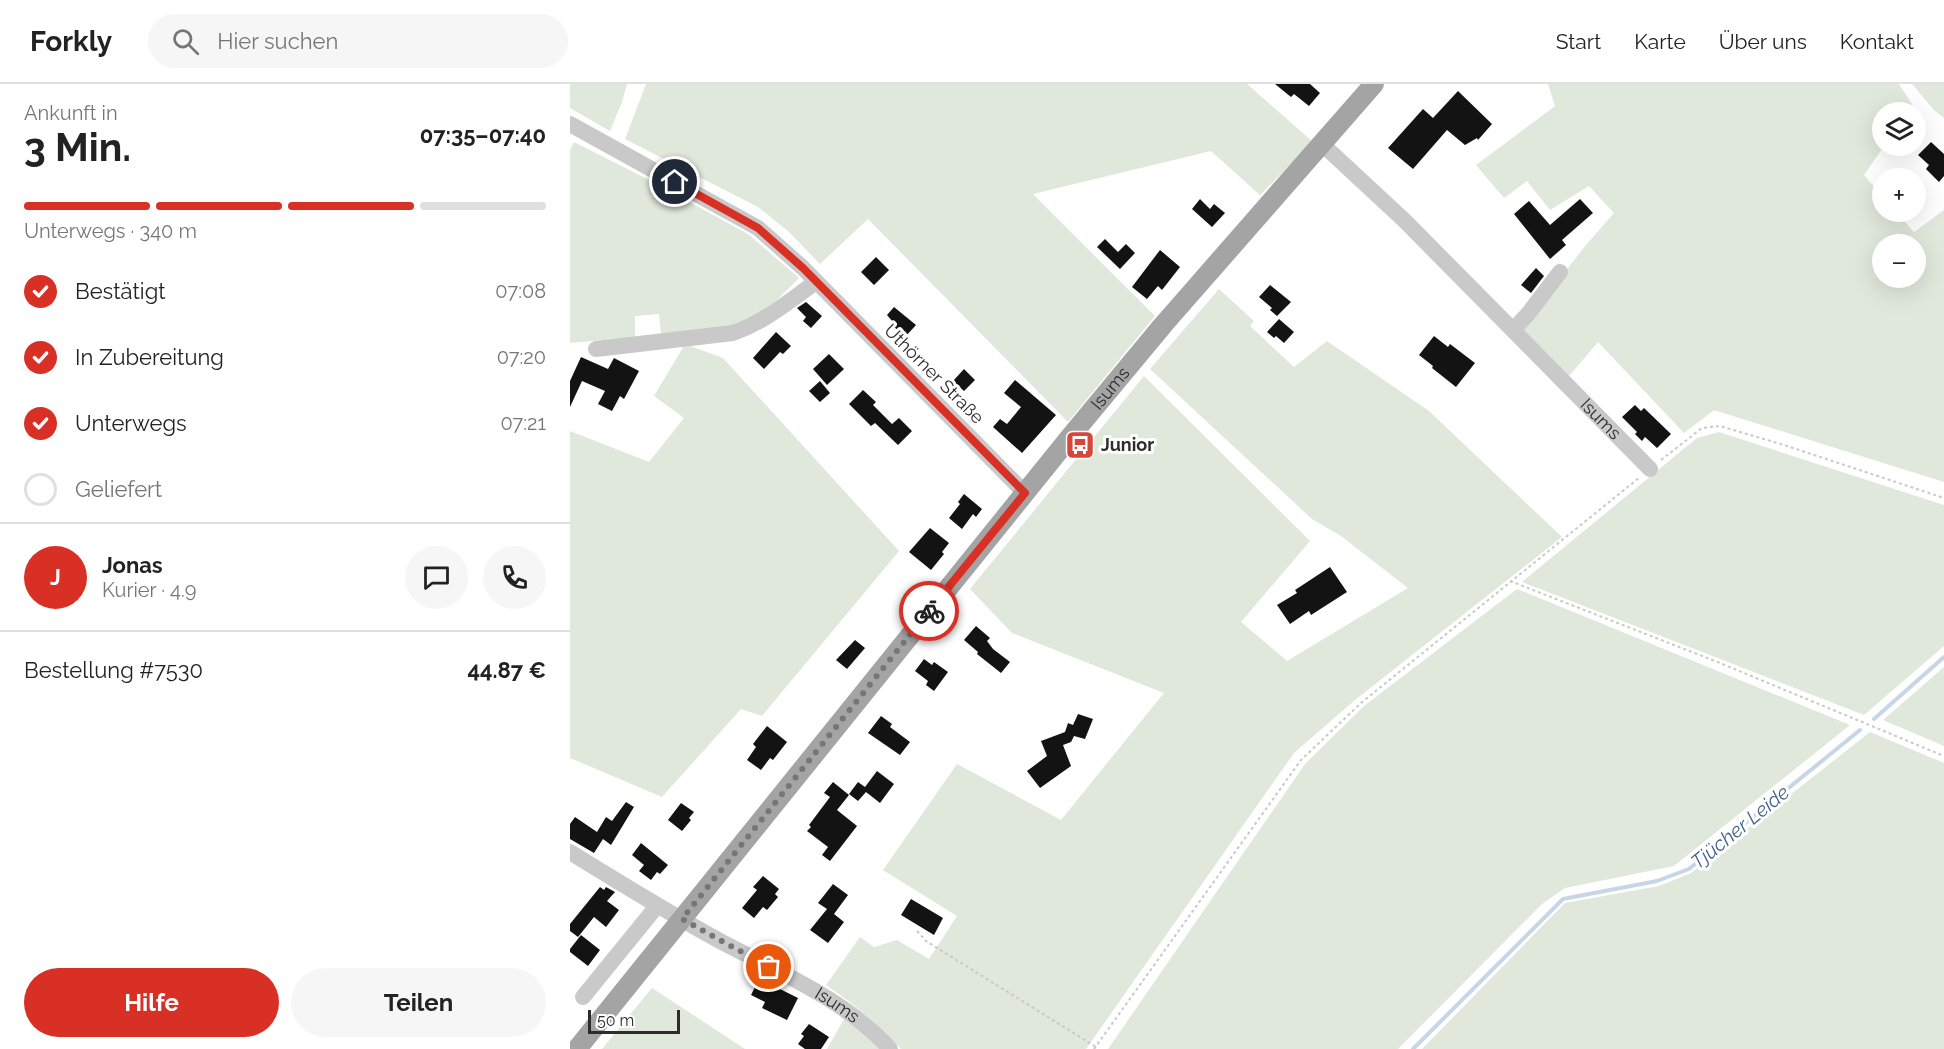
<!DOCTYPE html>
<html lang="de">
<meta charset="utf-8">
<style>
:root{--surface:#fff;--page:#f6f6f6;--text:#222;--muted:#767676;--line:#e0e0e0;--accent:#d93025}
body{margin:0;font-family:Raleway,sans-serif;background:var(--page);color:var(--text);height:100vh;display:flex;flex-direction:column;font-size:22px;white-space:nowrap}
*{box-sizing:border-box;margin:0}
p{font-size:20px;color:var(--muted)}
.icon{flex:none;width:33px;height:33px;fill:none;stroke:currentColor;stroke-width:2;stroke-linecap:round;stroke-linejoin:round}
.map{position:relative;flex:1;overflow:hidden}
.drawer{display:flex;flex-direction:column;background:var(--surface);width:570px}
.drawer>*{flex:none}
.tools{position:absolute;left:1302px;top:18px;display:grid;gap:12px}
.tools a{display:grid;place-items:center;width:54px;height:54px;border-radius:50%;background:var(--surface);box-shadow:0 6px 24px #0002;font-size:30px}
.scale{position:absolute;left:18px;bottom:15px;width:92px;box-sizing:border-box;padding-left:6px;border:3px solid #2c2c2c;border-top:0;font-size:16px;line-height:21px;white-space:nowrap;color:#2c2c2c;-webkit-text-stroke:4px #fff;paint-order:stroke}
.pin{position:absolute;display:grid;place-items:center;width:51px;height:51px;color:#fff;margin:-26px;border:3px solid #fff;border-radius:50%;box-shadow:0 2px 6px #0007}
.courier{position:absolute;display:grid;place-items:center;width:60px;height:60px;margin:-30px;border:4px solid #d93025;border-radius:50%;background:#fff;color:#222;box-shadow:0 2px 8px #0007}
.overview em{font-style:normal;font-weight:700}
.overview div{display:flex;flex-direction:column-reverse}
.overview{display:flex;align-items:center;justify-content:space-between;height:102px;padding:0 24px}
h1{font-size:39px;font-weight:700;line-height:45px}
.bar{display:grid;grid-template-columns:repeat(4,1fr);gap:9px 6px;align-content:center;height:72px;padding:0 24px}
.bar i{height:8px;border-radius:4px;background:var(--line)}
.bar .active{background:var(--accent)}
.bar p{grid-column:span 4}
.line{display:flex;align-items:center;gap:15px;padding:0 24px;border-top:2px solid var(--line)}
.line div{flex:1}
.round{display:grid;place-items:center;flex:none;width:63px;height:63px;border-radius:32px;background:var(--page)}
ol{padding:0 24px;list-style:none}
li{display:flex;align-items:center;gap:18px;height:66px}
li p{margin-inline-start:auto}
li .icon{padding:6px;border-radius:50%;background:var(--accent);color:#fff;stroke-width:4}
li:last-child{color:var(--muted)}
li i{width:33px;height:33px;border:3px solid var(--line);border-radius:50%}
.cta{display:flex;gap:12px;margin-top:auto;padding:12px 24px}
.cta a{flex:1;height:69px;border-radius:36px;background:var(--accent);color:#fff;font-size:24px;font-weight:700;line-height:69px;text-align:center}
.cta a+a{background:var(--page);color:var(--text)}
header{display:flex;align-items:center;gap:36px;box-sizing:border-box;height:84px;padding:0 30px;background:var(--surface);border-bottom:2px solid var(--line)}
header strong{font-size:28px}
nav{display:flex;gap:33px;margin-inline-start:auto;font-size:21px}
.search{width:420px;height:54px;background:var(--page);display:flex;align-items:center;gap:15px;box-sizing:border-box;padding:0 21px;border-radius:33px;color:var(--muted);font-size:22px}
main{display:flex;flex:1;min-height:0}
.map>svg:first-child{display:block}
.green{fill:#dfe8da;fill-rule:evenodd}
.lines{fill:none;stroke-linecap:round;stroke-linejoin:round}
.stream{stroke:#c7d6e7;stroke-width:4}
.building{fill:#131313}
.path{stroke:#c9c9c9;stroke-width:2;stroke-dasharray:3 3;stroke-linecap:butt}
.minor{stroke:#c9c9c9;stroke-width:16}
.major{stroke:#a4a4a4;stroke-width:20}
.done{stroke:#767676;stroke-width:6;stroke-dasharray:0 10.8}
.route{stroke:#d93025;stroke-width:8}
.labels{text-anchor:middle;stroke-width:6;stroke-linejoin:round;paint-order:stroke}
.street-label{font-size:18px;fill:#2c2c2c;stroke:#fff}
.poi-label{font-size:18px;font-weight:bold;fill:#2c2c2c;stroke:#fff;text-anchor:start}
.water-label{font-size:20px;font-style:italic;fill:#416186;stroke:#fff}
</style>
<header>
<strong>Forkly</strong>
<div class="search"><svg class="icon" aria-label="search" viewBox="0 0 24 24"><circle cx="10" cy="10" r="6"/><path d="M15 15l6 6"/></svg>Hier suchen</div>
<nav><a>Start</a><a>Karte</a><a>Über uns</a><a>Kontakt</a></nav>
</header>
<main>
<section class="drawer">
<div class="overview"><div><h1>3 Min.</h1><p>Ankunft in</p></div><em>07:35–07:40</em></div>
<div class="bar"><i class="active"></i><i class="active"></i><i class="active"></i><i></i><p>Unterwegs · 340 m</p></div>
<ol>
<li><svg class="icon" aria-label="check" viewBox="0 0 24 24"><path d="M5 12l5 5 9-10"/></svg>Bestätigt<p>07:08</p></li>
<li><svg class="icon" aria-label="check" viewBox="0 0 24 24"><path d="M5 12l5 5 9-10"/></svg>In Zubereitung<p>07:20</p></li>
<li><svg class="icon" aria-label="check" viewBox="0 0 24 24"><path d="M5 12l5 5 9-10"/></svg>Unterwegs<p>07:21</p></li>
<li><i></i>Geliefert</li>
</ol>
<div class="line" style="height:108px"><b class="round" style="background:var(--accent);color:#fff">J</b><div><b>Jonas</b><p>Kurier · 4.9</p></div><a class="round"><svg class="icon" aria-label="chat" viewBox="0 0 24 24"><path d="M4 5h16v11H9l-5 4z"/></svg></a><a class="round"><svg class="icon" aria-label="phone" viewBox="0 0 24 24"><path d="M5 4h4l2 5-3 2q2 4 5 5l2-3 5 2v4C11 20 4 13 5 4z"/></svg></a></div>
<div class="line" style="height:78px"><div>Bestellung #7530</div><b>44.87 €</b></div>
<div class="cta"><a>Hilfe</a><a>Teilen</a></div>
</section>
<div class="map">
<svg width="1374" height="965" viewBox="0 0 1374 965">
<rect width="100%" height="100%" fill="#fff"/>
<path class="green" d="M0,0H57L52,18L40,47L0,24Z
M76,0H677L743,58L690,111L641,67L463,110L585,232L498,338L298,135L250,180L218,147L188,123L55,55Z
M978,0H1329L1351,34L1346,37V28H1312V62H1314L1294,91L1312,112V128H1326L1344,148L1374,126V398L1144,326L1114,349L1028,258L999,292L951,244L1016,161L1044,129L1019,102L980,126L957,97L934,114L906,81L985,22ZM1312,160H1346V194H1312Z
M1342,0H1374V34L1364,26Z
M4,58L81,97L178,150L229,194L205,218L171,241L91,251L89,230L65,232V253L0,259V66Z
M649,205L684,237L680,242L724,283L757,257L859,327L992,453L785,616L724,669L516,965H331C308,940 284,920 256,901L290,853L304,863L327,856L359,875L387,832L313,786L387,680L491,736L594,609L442,549L400,505L574,292L740,457L671,538L717,577L838,504L771,452L742,435L580,285Z
M115,260L153,274L329,467L192,632L171,625L92,713L0,674V347L79,378L114,334L84,312Z
M1149,348L1374,421V562L1294,631L952,498L1127,354Z
M947,505L1280,641L1104,782L995,804L972,820L828,965H538L735,680L794,622Z
M1374,583V662L1313,636Z
M1300,648L1374,679V965H852L995,819L1089,802L1121,789Z
M82,904L175,965H32Z
M274,935L306,959L311,965H257Z"/>
<g class="lines">
<path class="stream" d="M1304,635L1374,573
M843,965L993,815L1087,797L1119,785L1290,646"/>
</g>
<path class="building" d="M705,0H740L750,9L739,22L724,10L721,13Z
M888,7L922,40L908,56L907,54L895,61L877,46L843,85L818,64L853,25L863,34Z
M1361,58L1374,70V92L1369,98L1356,85L1359,81L1348,71Z
M630,115L640,125L644,120L655,129L642,143L622,125Z
M1010,115L1023,129L992,156L996,161L980,175L944,130L959,117L980,141Z
M535,155L548,168L556,160L565,169L550,185L527,163Z
M590,166L610,183L592,206L588,202L577,215L562,203Z
M306,173L319,186L304,201L291,188Z
M966,184L974,192L961,209L951,201Z
M700,201L721,218L707,232L700,226L702,224L689,213Z
M236,218L252,232L241,244L233,237L236,233L227,224Z
M324,223L346,241L335,253L321,240L323,238L317,231Z
M709,235L724,248L714,259L706,252L704,254L697,248Z
M206,248L221,262L213,270L210,268L194,285L183,274Z
M864,252L878,263L880,260L905,279L886,303L862,284L863,282L849,271Z
M259,270L274,285L257,301L243,285Z
M11,273L38,285L44,274L69,287L54,315L50,312L42,327L28,320L35,307L12,297L0,323V297Z
M394,285L405,296L394,307L383,297Z
M445,296L486,331L452,369L423,343L430,335L437,340L451,323L434,309Z
M250,297L260,309L250,318L239,307Z
M293,306L306,318L303,321L322,340L329,334L342,347L328,361L305,339L301,342L279,320Z
M1065,321L1071,327L1074,324L1101,350L1087,364L1075,353L1072,357L1065,350L1067,348L1052,333Z
M394,410L412,425L406,433L403,430L392,445L379,434L390,420L388,418Z
M360,444L379,459L372,468L374,470L361,486L339,468Z
M760,483L777,508L741,531L739,527L720,540L707,521L727,509L725,506Z
M406,542L420,554L417,557L423,565L440,578L431,589L407,570L408,568L394,556Z
M285,556L295,564L277,585L266,576Z
M354,575L362,581L364,578L378,588L364,607L356,601L358,597L345,587Z
M508,630L523,635L515,655L504,652L501,658L493,661L501,682L470,704L457,687L477,672L471,657L495,648L498,639L503,641Z
M311,632L322,640L320,643L340,658L330,671L298,649Z
M197,642L217,658L203,676L200,674L191,686L177,676L186,663L183,660Z
M307,687L324,700L310,719L296,708L288,717L279,710L288,698L295,703Z
M263,698L279,711L267,726L287,742L260,777L252,771L258,763L237,747L241,743L239,741L260,713L254,709Z
M56,718L64,723L41,761L33,755L24,769L0,755V740L5,733L27,748L36,733L42,737Z
M111,719L124,728L119,734L121,736L112,747L98,736Z
M71,759L98,781L90,790L87,788L81,796L69,787L74,781L62,771Z
M193,792L209,805L205,810L208,813L197,826L193,823L184,834L172,824L187,806L183,803Z
M263,800L278,811L264,830L274,838L258,859L240,846L257,825L248,819Z
M30,803L34,806L36,803L45,808L37,817L49,826L36,843L24,833L8,853L0,847V840Z
M341,815L373,834L364,851L331,831Z
M11,851L30,866L18,882L0,868V865Z
M188,897L202,905L204,902L228,914L217,936L192,924L195,918L181,911Z
M239,940L259,953L251,965H235L228,960L234,952L231,950Z"/>
<g class="lines">
<path class="path" d="M1091,376L1132,344L1150,342L1214,361L1374,414
M940,497L1145,577L1374,672
M347,847L356,857L526,963
M524,965L731,676L791,619L1070,393"/>
<g class="minor">
<path d="M0,40L188,144L233,184L455,409"/>
<path id="s1" d="M751,59L835,137L1080,385"/>
<path d="M943,246L958,230L990,188"/>
<path d="M26,265L163,249C195,238 219,217 246,198"/>
<path id="s2" d="M0,768C50,799 99,829 150,857C208,888 275,915 320,965"/>
<path d="M13,913L87,822"/>
</g>
<path class="major" id="s3" d="M7,965L500,353L593,241L804,0"/>
</g>
<g class="lines">
<path class="done" d="M199,883L112,835L359,527"/>
<path class="route" d="M105,98L188,144L233,184L455,409L359,527"/>
</g>
<defs>
<g id="bus-square" transform="scale(1.5)"><rect x="-9" y="-9" width="18" height="18" rx="4" fill="#d6473a" stroke="#fff"/><path d="M-5-6H5V4H4V6H2V4H-2V6H-4V4H-5ZM-3.5-4V0h7V-4ZM-3.5 1.2v1.5H-2V1.2ZM2 1.2v1.5H3.5V1.2Z" fill="#fff"/></g>
</defs>
<g fill-rule="evenodd">
<use href="#bus-square" x="510" y="361"/>
</g>
<g class="labels">
<g class="street-label">
<text transform="translate(364 290) rotate(45)" y="6">Uthörner Straße</text>
<text dy="6" stroke="none"><textPath href="#s3" startOffset="849">Isums</textPath></text>
<text dy="6" stroke="none"><textPath href="#s1" startOffset="393">Isums</textPath></text>
<text dy="6" stroke="none"><textPath href="#s2" startOffset="308">Isums</textPath></text>
</g>
<g class="poi-label">
<text x="531" y="367">Junior</text>
</g>
<g class="water-label">
<text transform="translate(1170 743) rotate(-39)" y="7">Tjücher Leide</text>
</g>
</g>
</svg>
<div class="tools">
<a><svg class="icon" aria-label="layers" viewBox="0 0 24 24"><path d="M12 4l9 5-9 5-9-5zM3 14l9 5 9-5"/></svg></a>
<a>+</a>
<a>−</a>
</div>
<div class="scale">50 m</div>
<div class="pin" style="left:199px;top:883px;background:#ea580c"><svg class="icon" aria-label="bag" viewBox="0 0 24 24"><path d="M5 8h14l-1 12H6zM9 8a3 3 0 0 1 6 0"/></svg></div>
<div class="pin" style="left:105px;top:98px;background:#1f2937"><svg class="icon" aria-label="home" viewBox="0 0 24 24"><path d="M3 11l9-7 9 7M6 9v11h12V9"/></svg></div>
<div class="courier" style="left:359px;top:527px"><svg class="icon" aria-label="bike" viewBox="0 0 24 24"><circle cx="6" cy="16" r="4"/><circle cx="18" cy="16" r="4"/><path d="M6 16l4-8h5l3 8M10 8l3 8H6M13 5h3"/></svg></div>
</div>
</main>
